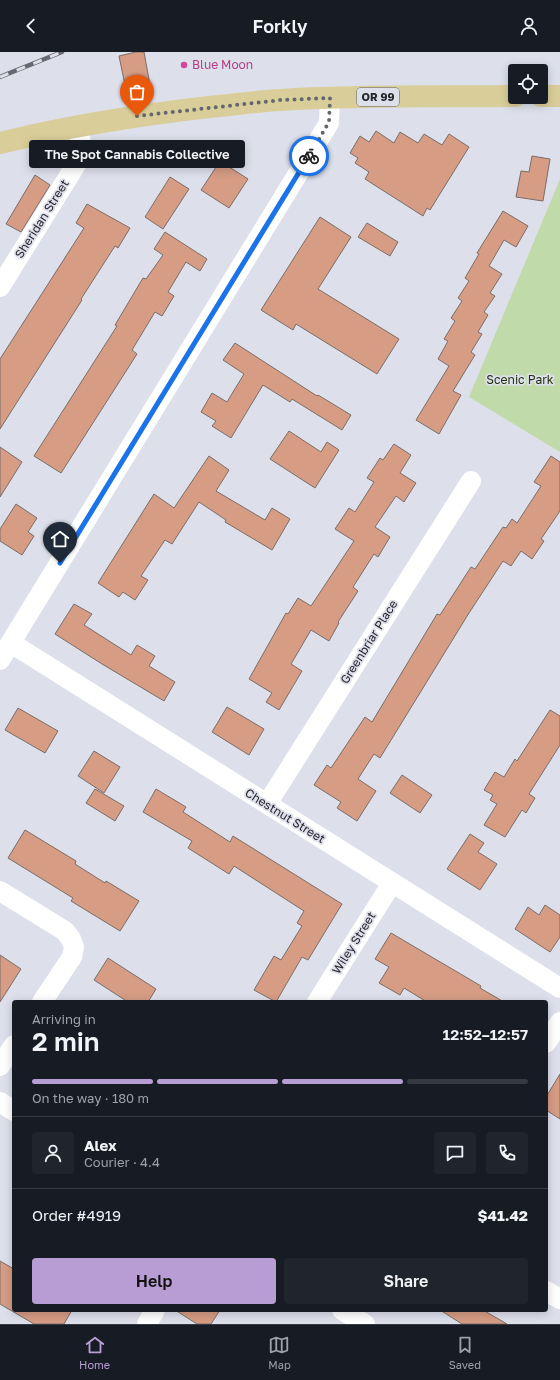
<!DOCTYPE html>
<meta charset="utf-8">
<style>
:root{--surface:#171b24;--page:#20242c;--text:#f1f3f6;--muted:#9ea1a6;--line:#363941;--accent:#b79dd3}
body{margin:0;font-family:"Golos Text",sans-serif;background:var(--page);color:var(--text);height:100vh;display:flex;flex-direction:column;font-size:15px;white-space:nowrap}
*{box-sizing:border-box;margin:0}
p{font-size:13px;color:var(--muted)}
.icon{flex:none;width:22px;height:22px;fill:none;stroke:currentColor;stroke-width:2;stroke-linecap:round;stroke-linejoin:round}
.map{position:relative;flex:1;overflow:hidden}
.side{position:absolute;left:12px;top:948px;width:536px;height:312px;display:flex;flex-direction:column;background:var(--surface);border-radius:4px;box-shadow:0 2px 10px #0003}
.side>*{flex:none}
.buttons{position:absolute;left:508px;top:12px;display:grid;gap:8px}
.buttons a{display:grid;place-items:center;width:40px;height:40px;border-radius:4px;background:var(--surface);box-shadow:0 2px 10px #0003;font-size:20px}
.pin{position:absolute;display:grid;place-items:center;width:34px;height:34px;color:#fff;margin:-41px -17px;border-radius:50% 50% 50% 0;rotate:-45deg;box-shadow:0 0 4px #0007}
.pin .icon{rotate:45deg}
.courier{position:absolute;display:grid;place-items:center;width:40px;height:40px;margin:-20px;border:3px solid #1a73e8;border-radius:50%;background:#fff;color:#222;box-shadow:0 1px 5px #0007}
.bubble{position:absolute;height:28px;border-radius:4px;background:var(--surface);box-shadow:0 2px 10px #0003;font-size:13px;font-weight:600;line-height:28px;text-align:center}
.summary em{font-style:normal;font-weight:600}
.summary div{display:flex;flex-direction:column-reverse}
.summary{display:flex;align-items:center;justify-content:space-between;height:68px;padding:0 20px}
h1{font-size:26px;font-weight:600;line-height:30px}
.bar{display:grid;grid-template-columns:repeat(4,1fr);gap:6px 4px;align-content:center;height:48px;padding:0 20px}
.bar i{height:5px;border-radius:3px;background:var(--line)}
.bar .active{background:var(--accent)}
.bar p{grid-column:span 4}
.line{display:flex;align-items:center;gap:10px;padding:0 20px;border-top:1px solid var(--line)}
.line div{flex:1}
.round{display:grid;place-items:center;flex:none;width:42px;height:42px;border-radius:4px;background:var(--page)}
.button{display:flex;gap:8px;margin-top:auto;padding:8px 20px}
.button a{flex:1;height:46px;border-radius:4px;background:var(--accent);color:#111;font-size:16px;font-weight:600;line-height:46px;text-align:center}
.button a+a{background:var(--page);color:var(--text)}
header{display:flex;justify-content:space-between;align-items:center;height:52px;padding:0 20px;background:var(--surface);font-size:18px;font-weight:600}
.tab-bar{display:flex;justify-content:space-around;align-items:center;height:56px;border-top:1px solid var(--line);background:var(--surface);font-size:11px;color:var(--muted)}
.tab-bar a{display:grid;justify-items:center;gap:2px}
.tab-bar .active{color:var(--accent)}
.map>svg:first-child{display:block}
.green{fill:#c1daaa}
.building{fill:#d69c84;stroke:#7a6e69}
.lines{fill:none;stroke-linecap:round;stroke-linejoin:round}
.street{stroke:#fff;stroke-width:20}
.primary{stroke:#d9ce99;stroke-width:22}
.rail-casing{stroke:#686870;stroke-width:4.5}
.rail{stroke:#dddfeb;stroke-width:3;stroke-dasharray:9;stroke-linecap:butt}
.done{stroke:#66676e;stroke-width:4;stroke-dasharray:0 7.2}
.route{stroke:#1a73e8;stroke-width:5}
.hotel-dot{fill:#d1479c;stroke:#dddfeb;stroke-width:1.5}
.labels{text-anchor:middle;stroke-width:3.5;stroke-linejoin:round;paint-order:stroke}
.shield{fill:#dddfeb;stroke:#5d5e65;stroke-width:1}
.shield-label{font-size:11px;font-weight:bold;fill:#26262b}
.hotel-label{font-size:12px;fill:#b23c85;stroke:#dddfeb;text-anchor:start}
.street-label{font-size:12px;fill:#26262b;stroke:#dddfeb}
.park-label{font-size:12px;fill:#22340e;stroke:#dddfeb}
</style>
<header><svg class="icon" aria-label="back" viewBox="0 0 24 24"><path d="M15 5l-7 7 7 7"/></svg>Forkly<svg class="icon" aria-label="person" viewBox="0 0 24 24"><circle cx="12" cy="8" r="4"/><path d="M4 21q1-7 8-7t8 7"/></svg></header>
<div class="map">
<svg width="560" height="1272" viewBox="0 0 560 1272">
<rect width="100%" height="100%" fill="#dddfeb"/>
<path class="green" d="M560,127V400L469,345Z"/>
<path class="building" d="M136,0H144L150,33L126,38L119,4Z
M376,79L394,91L400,80L418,91L424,82L442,93L449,82L469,95L430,158L427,156L423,164L365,127L369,120L355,111L358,106L350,101L360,84L369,90Z
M532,104L550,107L543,149L516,145L521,119L529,120Z
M220,109L248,127L229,156L201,138Z
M35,123L50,133L21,180L6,172Z
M170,125L189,137L163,177L145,165Z
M87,152L130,176L118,196L115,194L81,247L82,248L0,377V307L84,176L76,171Z
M503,159L528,174L516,195L504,188L489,214L502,222L490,241L495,244L484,260L488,263L478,280L482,282L471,300L475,303L453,339L461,343L439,382L416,368L449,314L438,307L448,289L444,287L455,269L451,266L462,249L458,246L469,229L465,226L479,202L477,201Z
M320,165L351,185L318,237L399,287L377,322L296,272L293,278L261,258Z
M367,171L398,190L390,204L358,185Z
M165,180L207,207L200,219L186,210L168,240L174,244L162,264L155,260L132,298L137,302L61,421L34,404L117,274L115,273L143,226L146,227L163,203L154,197Z
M235,291L317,344L318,343L351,363L342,378L292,347L290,350L263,333L231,386L212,374L216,369L201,360L212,341L227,350L244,322L223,308Z
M289,379L321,400L327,390L339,398L315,436L270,407Z
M394,392L411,403L400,421L416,431L404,450L396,444L375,475L390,485L378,505L374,502L353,535L358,539L338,570L339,571L329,589L311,578L291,612L302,619L279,658L266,650L272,641L249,627L286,561L288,562L298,546L311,554L354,489L335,477L349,456L355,460L374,430L367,426L380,406L383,408Z
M0,395L22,410L0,445Z
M209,404L229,418L216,439L265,468L272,456L290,467L272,498L225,470L226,468L199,450L172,492L165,488L141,524L148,528L135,548L123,540L119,545L98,531L154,442L174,456Z
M551,404L560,410V459L541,487L544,489L532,507L521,499L511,514L503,509L469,561L380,706L374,702L358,727L376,739L357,769L337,756L341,750L314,733L327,713L331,716L365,665L372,670L437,562L440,563L471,515L475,517L503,475L506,476L512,467L517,471L541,434L534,430Z
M16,452L37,466L28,480L34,484L22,503L0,489V477Z
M74,552L92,562L84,573L131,603L137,593L155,604L149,614L175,630L164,649L102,612L55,582Z
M227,655L264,677L249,703L212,680Z
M18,656L58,679L45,701L5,678Z
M550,658L560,664V693L529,742L535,746L526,761L522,758L505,785L484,773L497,752L490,748L493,743L484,738L495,720L504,725L515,707L517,709Z
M94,699L120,715L104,741L78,724Z
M402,723L432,743L420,761L390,741Z
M95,737L124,754L115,769L86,751Z
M156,737L186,755L183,760L230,790L233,784L342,852L308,908L302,905L276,950L254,938L274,904L281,908L302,874L297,871L304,859L234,814L229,822L188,796L192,789L143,760Z
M25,778L76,809L75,812L105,831L106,829L139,849L120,879L71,849L73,846L8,806Z
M470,782L484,791L478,800L497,812L480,838L447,817Z
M545,853L560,863V885L550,900L515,877L528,855L539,863Z
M391,881L481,934L480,936L504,950H427L404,936L400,943L379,931L389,915L375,907Z
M0,903L21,917L0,950Z
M108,906L156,937L148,950H128L94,928Z
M560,1022V1067L546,1058V1045Z
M0,1209L14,1217V1258H72L64,1272H34L0,1252Z
M175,1258H220L211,1272H197Z
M440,1258H483L507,1272H462Z"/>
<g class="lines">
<path class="street" d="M0,235L82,103L79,74
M11,591L560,936
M0,608L329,71L330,46
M267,752L471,429
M0,839L65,879L71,887L74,895L72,905L42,950
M317,950L392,831
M546,991L560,970
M0,1014L14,993
M0,1050L14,1059
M546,1239L560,1247
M342,1258L365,1272
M147,1272L155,1258"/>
<path class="primary" d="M541,44H560
M0,91C69,74 139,63 209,55C233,53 257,49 281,48C359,43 437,45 515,44"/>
<g class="rail-casing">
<path id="rail" d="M0,25L62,0"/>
</g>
<use href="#rail" class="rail"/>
</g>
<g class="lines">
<path class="done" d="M137,64L281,48L330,46L329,70L309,104"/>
<path class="route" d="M60,511L309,104"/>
</g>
<circle class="hotel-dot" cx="184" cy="13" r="4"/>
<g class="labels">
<rect class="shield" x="357" y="36" width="42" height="18" rx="3"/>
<g class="shield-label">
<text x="378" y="49">OR 99</text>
</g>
<g class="hotel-label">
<text x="192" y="17">Blue Moon</text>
</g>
<g class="street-label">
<text transform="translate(42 167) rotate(-58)" y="4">Sheridan Street</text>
<text transform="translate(369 590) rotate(-58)" y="4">Greenbriar Place</text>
<text transform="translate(285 764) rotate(32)" y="4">Chestnut Street</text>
<text transform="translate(354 891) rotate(-58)" y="4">Wiley Street</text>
</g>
<g class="park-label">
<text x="520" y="332">Scenic Park</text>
</g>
</g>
</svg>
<div class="buttons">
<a><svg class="icon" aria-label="locate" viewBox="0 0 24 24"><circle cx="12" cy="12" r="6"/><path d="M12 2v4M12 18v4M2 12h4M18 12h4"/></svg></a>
</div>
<div class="pin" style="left:137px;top:64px;background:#ea580c"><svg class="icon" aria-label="bag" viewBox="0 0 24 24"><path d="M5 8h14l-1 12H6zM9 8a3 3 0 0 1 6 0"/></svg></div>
<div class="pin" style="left:60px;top:511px;background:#1f2937"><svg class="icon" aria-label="home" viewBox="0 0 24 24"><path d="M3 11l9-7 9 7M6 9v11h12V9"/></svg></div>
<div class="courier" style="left:309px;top:104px"><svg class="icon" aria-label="bike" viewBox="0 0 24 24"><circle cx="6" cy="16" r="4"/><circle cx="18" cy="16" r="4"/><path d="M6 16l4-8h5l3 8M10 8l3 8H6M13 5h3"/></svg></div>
<div class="bubble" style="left:29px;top:88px;width:216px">The Spot Cannabis Collective</div>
<section class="side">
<div class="summary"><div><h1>2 min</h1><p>Arriving in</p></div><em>12:52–12:57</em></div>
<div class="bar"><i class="active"></i><i class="active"></i><i class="active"></i><i></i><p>On the way · 180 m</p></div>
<div class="line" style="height:72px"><a class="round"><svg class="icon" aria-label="person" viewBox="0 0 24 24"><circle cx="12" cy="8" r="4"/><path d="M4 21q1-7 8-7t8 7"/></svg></a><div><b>Alex</b><p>Courier · 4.4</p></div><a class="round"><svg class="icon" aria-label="chat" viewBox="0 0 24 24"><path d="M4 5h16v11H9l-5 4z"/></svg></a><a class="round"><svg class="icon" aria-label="phone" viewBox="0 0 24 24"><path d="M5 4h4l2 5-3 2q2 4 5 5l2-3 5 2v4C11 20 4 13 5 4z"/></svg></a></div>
<div class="line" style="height:52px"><div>Order #4919</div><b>$41.42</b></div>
<div class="button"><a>Help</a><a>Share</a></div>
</section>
</div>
<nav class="tab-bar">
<a class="active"><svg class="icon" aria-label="home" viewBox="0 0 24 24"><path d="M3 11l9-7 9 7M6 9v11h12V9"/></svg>Home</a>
<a><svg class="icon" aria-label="map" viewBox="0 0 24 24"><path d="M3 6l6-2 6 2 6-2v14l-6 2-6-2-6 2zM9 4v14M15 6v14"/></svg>Map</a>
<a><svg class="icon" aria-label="saved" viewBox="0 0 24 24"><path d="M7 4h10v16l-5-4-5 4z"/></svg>Saved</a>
</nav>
